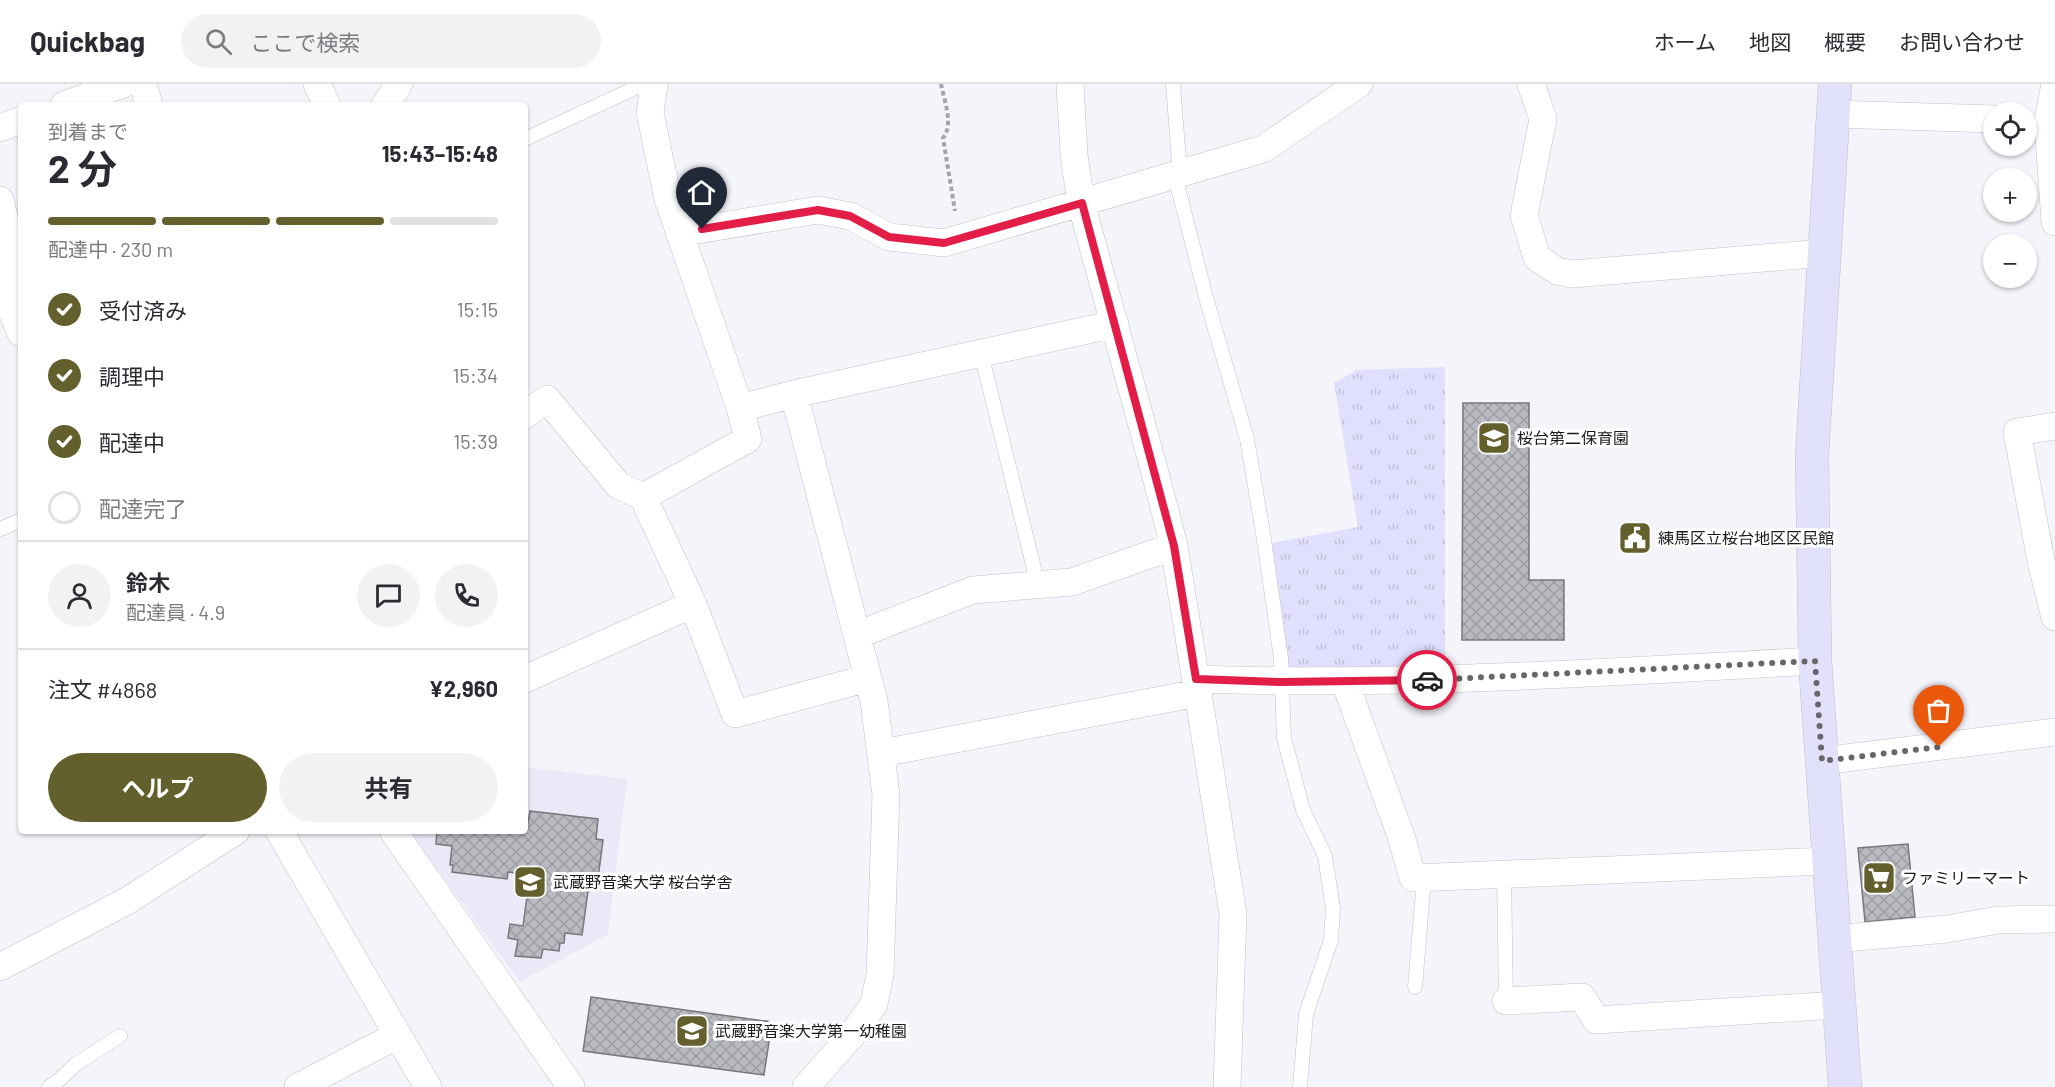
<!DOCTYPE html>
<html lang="ja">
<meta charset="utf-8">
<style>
:root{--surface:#fff;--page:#f2f2f3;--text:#2b2b33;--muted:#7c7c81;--line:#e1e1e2;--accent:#64602d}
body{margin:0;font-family:Barlow,"Noto Sans JP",sans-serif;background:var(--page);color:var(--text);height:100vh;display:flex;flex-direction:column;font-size:22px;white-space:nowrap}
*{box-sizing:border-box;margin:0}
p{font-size:20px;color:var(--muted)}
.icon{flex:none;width:33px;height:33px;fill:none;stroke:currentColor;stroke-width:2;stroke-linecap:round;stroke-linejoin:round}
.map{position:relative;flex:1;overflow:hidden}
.side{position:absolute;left:18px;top:18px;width:510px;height:732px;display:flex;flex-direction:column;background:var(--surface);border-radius:6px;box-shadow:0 2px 4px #0004}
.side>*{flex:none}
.buttons{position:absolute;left:1983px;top:18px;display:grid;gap:12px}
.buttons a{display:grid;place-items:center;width:54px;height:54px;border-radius:50%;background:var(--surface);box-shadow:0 2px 4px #0004;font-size:30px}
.pin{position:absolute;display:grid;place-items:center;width:51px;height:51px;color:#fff;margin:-62px -26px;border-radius:50% 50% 50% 0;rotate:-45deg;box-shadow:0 0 6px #0007}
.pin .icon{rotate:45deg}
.courier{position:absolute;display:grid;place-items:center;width:60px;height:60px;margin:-30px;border:4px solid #e11d48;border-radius:50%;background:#fff;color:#222;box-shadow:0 2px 8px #0007}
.head em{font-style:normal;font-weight:700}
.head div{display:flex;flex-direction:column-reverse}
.head{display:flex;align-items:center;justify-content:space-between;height:102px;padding:0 30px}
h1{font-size:39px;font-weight:700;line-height:45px}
.bar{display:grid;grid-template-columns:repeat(4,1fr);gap:9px 6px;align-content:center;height:72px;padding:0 30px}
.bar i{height:8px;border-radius:4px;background:var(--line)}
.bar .active{background:var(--accent)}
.bar p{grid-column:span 4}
.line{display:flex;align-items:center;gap:15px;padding:0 30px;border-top:2px solid var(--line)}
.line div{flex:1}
.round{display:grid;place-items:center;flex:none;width:63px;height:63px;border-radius:32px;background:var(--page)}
ol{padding:0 30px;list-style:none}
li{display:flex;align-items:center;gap:18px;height:66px}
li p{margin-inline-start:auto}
li .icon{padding:6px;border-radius:50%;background:var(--accent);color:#fff;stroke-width:4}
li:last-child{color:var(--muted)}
li i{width:33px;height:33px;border:3px solid var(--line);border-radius:50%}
.action{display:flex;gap:12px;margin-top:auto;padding:12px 30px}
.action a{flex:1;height:69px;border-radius:36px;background:var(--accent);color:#fff;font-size:24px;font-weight:700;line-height:69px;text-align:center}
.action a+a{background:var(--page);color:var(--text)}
header{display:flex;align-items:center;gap:36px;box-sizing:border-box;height:84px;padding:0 30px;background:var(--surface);border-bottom:2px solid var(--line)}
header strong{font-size:28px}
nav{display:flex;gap:33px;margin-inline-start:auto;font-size:21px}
.search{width:420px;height:54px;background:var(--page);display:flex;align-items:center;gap:15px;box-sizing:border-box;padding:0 21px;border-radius:33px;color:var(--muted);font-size:22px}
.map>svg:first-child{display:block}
.built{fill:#e9e9f7}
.grass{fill:url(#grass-tufts)}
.building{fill:url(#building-cross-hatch);stroke:#77777c;stroke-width:1.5}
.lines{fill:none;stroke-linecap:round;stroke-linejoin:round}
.lane-casing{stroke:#c1c1c7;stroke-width:15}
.street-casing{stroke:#c1c1c7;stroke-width:28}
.secondary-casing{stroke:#c1c1c7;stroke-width:34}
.path{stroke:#a4a4aa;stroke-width:4;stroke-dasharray:4.5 3;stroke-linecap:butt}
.lane{stroke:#fff;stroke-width:14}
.street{stroke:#fff;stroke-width:27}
.secondary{stroke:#e2e1fb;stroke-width:33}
.done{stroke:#66666b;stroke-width:6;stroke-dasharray:0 10.8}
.route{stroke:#e11d48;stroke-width:8}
.labels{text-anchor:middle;stroke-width:6;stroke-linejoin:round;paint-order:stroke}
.poi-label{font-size:16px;fill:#1a1a1d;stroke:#fff;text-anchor:start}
</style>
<header>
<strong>Quickbag</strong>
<div class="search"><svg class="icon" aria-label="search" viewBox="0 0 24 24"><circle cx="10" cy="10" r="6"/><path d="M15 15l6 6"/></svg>ここで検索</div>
<nav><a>ホーム</a><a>地図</a><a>概要</a><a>お問い合わせ</a></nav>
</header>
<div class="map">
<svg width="2055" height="1003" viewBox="0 0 2055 1003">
<defs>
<pattern id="grass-tufts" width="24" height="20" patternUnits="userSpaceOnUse" patternTransform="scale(1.5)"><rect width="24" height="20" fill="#e0e0fe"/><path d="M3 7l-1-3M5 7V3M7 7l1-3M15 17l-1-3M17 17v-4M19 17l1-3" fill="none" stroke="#c0c0d9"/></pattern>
<pattern id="building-cross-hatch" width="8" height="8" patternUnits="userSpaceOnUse" patternTransform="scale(1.5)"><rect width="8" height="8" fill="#b9bac0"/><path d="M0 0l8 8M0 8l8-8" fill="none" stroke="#9e9fa5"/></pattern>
</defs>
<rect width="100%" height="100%" fill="#f4f4fb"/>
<path class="built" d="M525,683L627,695L608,850L520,898L409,747H525Z"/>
<path class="grass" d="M1445,283V584H1289L1272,459L1358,443L1334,299L1357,286Z"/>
<path class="building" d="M1463,319H1529V496H1564V556H1462Z
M530,727L598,735L596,755L603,756L597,802L589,800L582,851L565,849L564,859H560L559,867L543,865L541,874L515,872L518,856L508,854L510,840L523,842L530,791L508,788L507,795L452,788L453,781H450L452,762L436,760L437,747H525V744H527Z
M1908,760L1915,833L1865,838L1858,764Z
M591,913L772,938L764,991L583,967Z"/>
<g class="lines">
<g class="lane-casing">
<path id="lane" d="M1173,0L1180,90L1177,100L1207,217L1247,355L1263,449L1281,574L1284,654L1303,726L1325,772L1333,824L1331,856L1306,930L1300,1003
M525,55L644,0
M981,269L1038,501
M0,445L21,436
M1504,790L1506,917
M1415,903L1424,793
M49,1003L58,997L76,980L120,952"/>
</g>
<g class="street-casing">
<path id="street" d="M143,0L149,21
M317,0L327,21
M654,0L650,29L668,115L740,324L748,355L643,413L693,520L735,630L868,594
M1070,0L1074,71L1081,119L1154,385L1174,462L1198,609L1233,830L1227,1003
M1531,0L1543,35L1524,131L1537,174L1557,187L1572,190L1824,169
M2055,0L2048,37L2055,138
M64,21L123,0
M385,21L399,0
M1833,30L1994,35
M0,44L21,36
M0,116L10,158L11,225L21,249
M679,149L818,126L850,132L889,153L944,159L1263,65L1359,0
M794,310L874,617L886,711L880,890L874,920L852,951L806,1003
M740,324L794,310L1115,240
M525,331L547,315L618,401L643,413
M2055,342L2017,348L2041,477L2055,533
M857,551L973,506L1072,498L1174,462
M525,595L693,520
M1196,595C1403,602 1609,588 1815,577
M1345,598L1401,752L1413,794L1829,777
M882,669L1198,609
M1822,677L2055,648
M279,747L428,1003
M393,747L571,1003
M1834,855L1947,845L1998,836L2055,835
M0,883L127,817L236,747
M1506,917L1582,913L1596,936L1838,921
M298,1003L398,951"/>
</g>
<g class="secondary-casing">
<path id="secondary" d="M1835,0L1812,371L1815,577L1845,1003"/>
</g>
<path class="path" d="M941,0C944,16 954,41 943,54L955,127"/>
<use href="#lane" class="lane"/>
<use href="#street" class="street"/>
<use href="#secondary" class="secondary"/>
</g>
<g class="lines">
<path class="done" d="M1427,596L1815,577L1822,677L1939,663"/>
<path class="route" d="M702,145L818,126L850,132L889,153L944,159L1082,119L1174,462L1196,595L1280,598L1427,596"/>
</g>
<defs>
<g id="school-square" transform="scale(1.725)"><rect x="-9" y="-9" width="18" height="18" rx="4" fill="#64602d" stroke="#fff"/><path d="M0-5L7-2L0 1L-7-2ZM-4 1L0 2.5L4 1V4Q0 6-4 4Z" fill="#fff"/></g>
<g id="civic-square" transform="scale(1.725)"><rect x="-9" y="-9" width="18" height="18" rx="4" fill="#64602d" stroke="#fff"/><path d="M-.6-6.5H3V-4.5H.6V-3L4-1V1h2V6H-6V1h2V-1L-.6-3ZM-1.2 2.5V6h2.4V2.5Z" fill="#fff"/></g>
<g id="supermarket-square" transform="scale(1.725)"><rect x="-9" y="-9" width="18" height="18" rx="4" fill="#64602d" stroke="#fff"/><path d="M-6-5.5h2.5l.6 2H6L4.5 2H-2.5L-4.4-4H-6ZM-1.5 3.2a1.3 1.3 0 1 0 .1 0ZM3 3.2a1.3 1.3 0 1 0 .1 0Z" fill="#fff"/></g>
<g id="university-square" transform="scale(1.725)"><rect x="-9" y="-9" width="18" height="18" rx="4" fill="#64602d" stroke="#fff"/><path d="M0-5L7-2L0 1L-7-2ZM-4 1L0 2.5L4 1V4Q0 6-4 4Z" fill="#fff"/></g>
</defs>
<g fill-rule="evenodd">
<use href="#school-square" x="1494" y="354"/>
<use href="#civic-square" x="1635" y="454"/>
<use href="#supermarket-square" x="1879" y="794"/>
<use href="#university-square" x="530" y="798"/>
<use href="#school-square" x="692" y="947"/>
</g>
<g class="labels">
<g class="poi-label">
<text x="1517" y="360">桜台第二保育園</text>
<text x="1658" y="460">練馬区立桜台地区区民館</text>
<text x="1902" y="800">ファミリーマート</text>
<text x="553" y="804">武蔵野音楽大学 桜台学舎</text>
<text x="715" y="953">武蔵野音楽大学第一幼稚園</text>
</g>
</g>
</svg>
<div class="buttons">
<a><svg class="icon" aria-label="locate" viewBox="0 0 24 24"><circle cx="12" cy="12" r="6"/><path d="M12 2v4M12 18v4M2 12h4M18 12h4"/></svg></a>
<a>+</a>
<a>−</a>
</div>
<div class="pin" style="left:1939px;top:663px;background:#ea580c"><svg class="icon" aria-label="bag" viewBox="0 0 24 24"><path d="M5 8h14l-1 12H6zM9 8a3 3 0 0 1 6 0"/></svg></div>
<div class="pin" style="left:702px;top:145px;background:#1f2937"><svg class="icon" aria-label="home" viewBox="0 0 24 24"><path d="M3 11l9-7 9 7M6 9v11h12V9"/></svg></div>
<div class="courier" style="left:1427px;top:596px"><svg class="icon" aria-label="car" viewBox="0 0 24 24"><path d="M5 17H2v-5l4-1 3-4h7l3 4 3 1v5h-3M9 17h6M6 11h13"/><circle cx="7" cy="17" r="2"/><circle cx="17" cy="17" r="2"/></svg></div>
<section class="side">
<div class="head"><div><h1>2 分</h1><p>到着まで</p></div><em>15:43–15:48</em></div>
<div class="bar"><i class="active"></i><i class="active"></i><i class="active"></i><i></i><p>配達中 · 230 m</p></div>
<ol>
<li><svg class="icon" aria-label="check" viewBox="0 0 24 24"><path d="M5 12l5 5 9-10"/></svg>受付済み<p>15:15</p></li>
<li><svg class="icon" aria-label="check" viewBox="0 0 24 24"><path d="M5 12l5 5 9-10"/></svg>調理中<p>15:34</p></li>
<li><svg class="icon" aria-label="check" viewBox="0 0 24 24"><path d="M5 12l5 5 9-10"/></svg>配達中<p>15:39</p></li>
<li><i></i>配達完了</li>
</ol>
<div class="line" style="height:108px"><a class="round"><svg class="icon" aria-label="person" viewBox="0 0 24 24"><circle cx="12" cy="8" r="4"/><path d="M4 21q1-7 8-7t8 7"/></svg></a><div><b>鈴木</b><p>配達員 · 4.9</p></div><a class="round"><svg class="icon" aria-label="chat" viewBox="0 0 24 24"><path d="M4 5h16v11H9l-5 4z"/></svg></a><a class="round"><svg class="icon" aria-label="phone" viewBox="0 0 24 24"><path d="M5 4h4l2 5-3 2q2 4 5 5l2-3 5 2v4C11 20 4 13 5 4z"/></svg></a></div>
<div class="line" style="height:78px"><div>注文 #4868</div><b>¥2,960</b></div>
<div class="action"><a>ヘルプ</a><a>共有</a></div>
</section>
</div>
